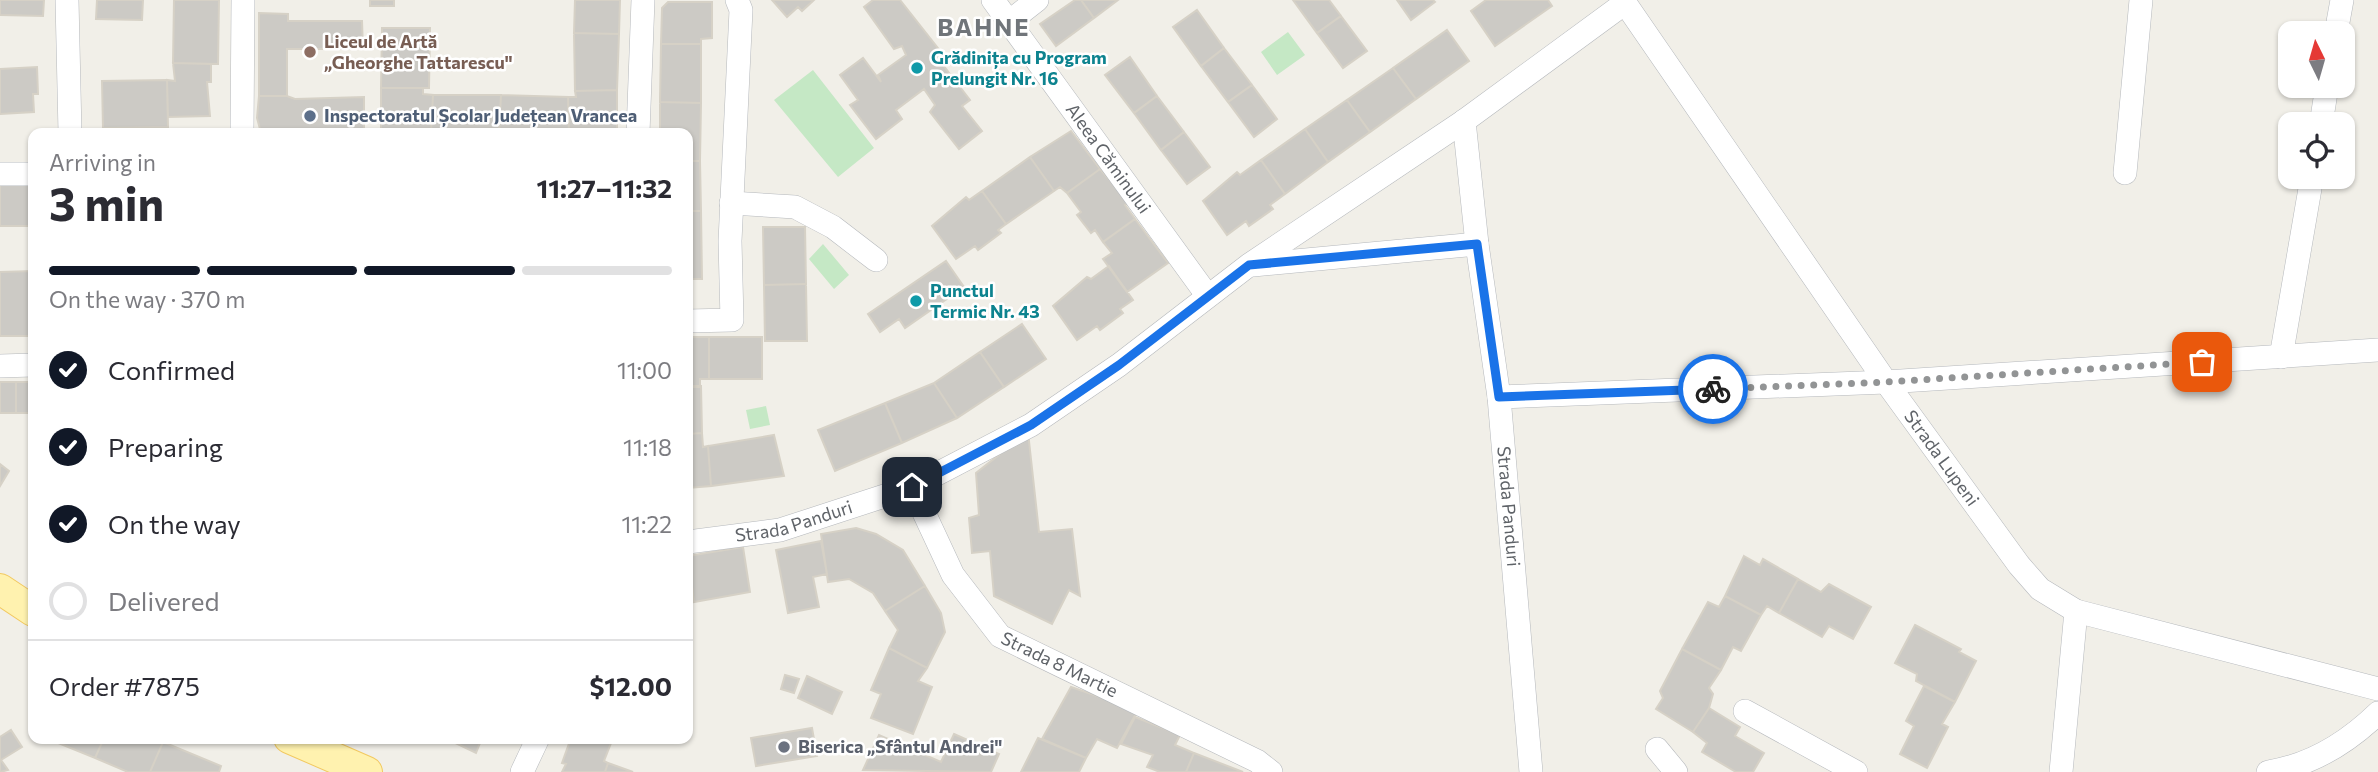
<!DOCTYPE html>
<meta charset="utf-8">
<style>
:root{--surface:#fff;--page:#f7f7f7;--text:#2b2b33;--muted:#7c7c81;--line:#e1e1e2;--accent:#111827}
body{margin:0;font-family:Commissioner,sans-serif;background:var(--page);color:var(--text);height:100vh;display:flex;flex-direction:column;font-size:26px;white-space:nowrap}
*{box-sizing:border-box;margin:0}
p{font-size:23px;color:var(--muted)}
.icon{flex:none;width:38px;height:38px;fill:none;stroke:currentColor;stroke-width:2;stroke-linecap:round;stroke-linejoin:round}
.map{position:relative;flex:1;overflow:hidden}
.details{position:absolute;left:28px;top:128px;width:665px;height:616px;display:flex;flex-direction:column;background:var(--surface);border-radius:14px;box-shadow:0 2px 5px #0004}
.details>*{flex:none}
.needle{width:46px;rotate:355deg}
.fabs{position:absolute;left:2278px;top:21px;display:grid;gap:14px}
.fabs a{display:grid;place-items:center;width:77px;height:77px;border-radius:14px;background:var(--surface);box-shadow:0 2px 5px #0004;font-size:35px}
.pin{position:absolute;display:grid;place-items:center;width:60px;height:60px;color:#fff;margin:-30px;border-radius:14px;box-shadow:0 4px 10px #0006}
.courier{position:absolute;display:grid;place-items:center;width:70px;height:70px;margin:-35px;border:5px solid #1a73e8;border-radius:50%;background:#fff;color:#222;box-shadow:0 2px 9px #0007}
.headline em{font-style:normal;font-weight:700}
.headline div{display:flex;flex-direction:column-reverse}
.headline{display:flex;align-items:center;justify-content:space-between;height:119px;padding:0 21px}
h1{font-size:46px;font-weight:700;line-height:52px}
.bar{display:grid;grid-template-columns:repeat(4,1fr);gap:10px 7px;align-content:center;height:84px;padding:0 21px}
.bar i{height:9px;border-radius:5px;background:var(--line)}
.bar .on{background:var(--accent)}
.bar p{grid-column:span 4}
.line{display:flex;align-items:center;gap:18px;padding:0 21px;border-top:2px solid var(--line)}
.line div{flex:1}
ol{padding:0 21px;list-style:none}
li{display:flex;align-items:center;gap:21px;height:77px}
li p{margin-inline-start:auto}
li .icon{padding:7px;border-radius:50%;background:var(--accent);color:#fff;stroke-width:4}
li:last-child{color:var(--muted)}
li i{width:38px;height:38px;border:4px solid var(--line);border-radius:50%}
.map>svg:first-child{display:block}
.green{fill:#c5e8c5}
.building{fill:#cccac5;stroke:#d6d1c6;stroke-width:2}
.lines{fill:none;stroke-linecap:round;stroke-linejoin:round}
.minor-casing{stroke:#b5b8bc;stroke-width:24}
.major-casing{stroke:#f2c960;stroke-width:32}
.minor{stroke:#fff;stroke-width:23}
.major{stroke:#fff2af;stroke-width:30}
.done{stroke:#929495;stroke-width:7;stroke-dasharray:0 12.6}
.route{stroke:#1a73e8;stroke-width:9}
.education-dot{fill:#8d6e63;stroke:#fff;stroke-width:2.5}
.culture-dot{fill:#0f9aa8;stroke:#fff;stroke-width:2.5}
.service-dot{fill:#5c6f8a;stroke:#fff;stroke-width:2.5}
.worship-dot{fill:#6b7280;stroke:#fff;stroke-width:2.5}
.labels{text-anchor:middle;stroke-width:5;stroke-linejoin:round;paint-order:stroke}
.education-label{font-size:18px;font-weight:bold;fill:#785e54;stroke:#fff;text-anchor:start}
.culture-label{font-size:18px;font-weight:bold;fill:#0d838f;stroke:#fff;text-anchor:start}
.service-label{font-size:18px;font-weight:bold;fill:#4e5e75;stroke:#fff;text-anchor:start}
.street-label{font-size:18px;fill:#5f6368;stroke:#fff}
.worship-label{font-size:18px;font-weight:bold;fill:#5b616d;stroke:#fff;text-anchor:start}
.district-label{font-size:24px;font-weight:bold;letter-spacing:2px;fill:#70757a;stroke:#fff}
</style>
<div class="map">
<svg width="2378" height="772" viewBox="0 0 2378 772">
<rect width="100%" height="100%" fill="#f1efe8"/>
<path class="green" d="M1288,32L1305,55L1277,75L1261,52Z
M813,70L874,148L838,177L774,100Z
M823,244L849,275L834,289L809,259Z
M766,406L770,425L750,429L746,410Z"/>
<path class="building" d="M0,0H44L43,16L0,15Z
M97,0H143L142,20L96,19Z
M174,0H219L218,64L173,63Z
M370,0H394V6H370Z
M575,0H620L619,34L574,33Z
M772,0H814L802,11L798,7L787,17Z
M873,0H900L945,57L940,61L970,100L962,106L982,131L959,149L930,112L935,105L924,89L896,110L902,119L876,139L850,105L858,100L840,75L863,58L881,82L878,75L906,55L902,46L894,49L864,7Z
M1075,0H1081L1094,18L1056,46L1040,24Z
M1081,0H1118L1094,18Z
M1293,0H1329L1341,16L1317,33Z
M1397,0H1433L1435,2L1411,20Z
M1486,0H1548L1552,6L1495,46L1471,11Z
M668,2H712V38L701,39V44H661L662,8Z
M1197,10L1224,48L1201,66L1173,27Z
M259,13L288,14V21H362L363,49H287V96H259Z
M1341,16L1367,51L1343,68L1317,33Z
M382,28H430L429,88H381Z
M1447,30L1469,61L1416,99L1393,68Z
M574,33L619,34L617,90L575,91Z
M661,44H701V103L660,102Z
M1224,48L1252,85L1228,102L1201,66Z
M1130,57L1157,96L1134,113L1105,75Z
M173,63L211,64V82H207L210,116L168,117L167,80L175,81Z
M37,67L38,94H33L34,112L0,114V69Z
M1393,68L1416,99L1370,132L1347,100Z
M167,80L168,127L103,128L102,81Z
M1252,85L1277,119L1254,137L1228,102Z
M381,88H423V94L433,95L431,133H381Z
M617,90V133H569L568,97H576L575,91Z
M433,95H501L499,133H431Z
M501,95L568,97L569,133H499Z
M259,96H287L295,99L364,97V133H264L260,129L257,118Z
M1157,96L1184,132L1161,150L1134,113Z
M1347,100L1370,132L1328,162L1305,129Z
M660,102L701,103L700,161H688V133H660Z
M1305,129L1328,162L1285,194L1261,160Z
M1071,131L1100,169L1067,193L1060,187L1054,191L1030,157Z
M1184,132L1210,167L1187,184L1161,150Z
M1030,157L1054,191L1006,224L982,191Z
M1261,160L1285,194L1270,205L1273,209L1249,226L1246,221L1227,235L1203,201L1237,172L1240,175Z
M688,161H700L701,211H688Z
M1100,169L1129,202L1125,205L1135,219L1103,242L1095,230L1091,233L1077,215L1081,212L1067,193Z
M31,183L32,226H0V184Z
M982,191L1006,224L998,230L1001,233L978,250L975,246L956,259L932,226L966,197L969,200Z
M688,211H701L702,279H688Z
M1135,219L1168,263L1127,292L1103,259L1112,253L1103,242Z
M763,227H805L806,284L764,285Z
M946,261L964,287L905,328L899,319L880,332L868,314Z
M1109,266L1133,300L1120,309L1123,313L1100,330L1097,326L1077,340L1053,306L1087,277L1091,279Z
M33,271V336H0V272Z
M806,284L807,341H765L764,285Z
M1022,324L1046,359L1004,387L980,352Z
M688,337H709V379H700V387H688Z
M709,337H762V379H709Z
M980,352L1004,387L957,418L934,383Z
M0,382H16V413H0Z
M16,382H33V413H16Z
M934,383L957,418L902,443L885,403Z
M688,386H701L702,433L688,434Z
M885,403L902,443L835,471L818,430Z
M1028,432L1039,532L1072,529L1080,596L1069,590L1052,624L994,596L990,551L972,553L969,518L979,515L976,473Z
M702,433L703,447L708,446L711,486L688,488V434Z
M774,435L784,476L711,486L708,446Z
M0,464L9,471L0,486Z
M856,528L876,534L903,550L925,586L885,611L873,593L849,579L828,582L821,534Z
M821,541L827,574L813,577L819,607L788,613L776,550Z
M743,547L750,592L694,602L688,556Z
M1744,556L1760,565L1763,559L1798,579L1779,613L1767,606L1761,615L1725,596Z
M688,567L694,602L688,603Z
M1798,579L1821,592L1829,584L1871,607L1853,639L1829,626L1822,637L1779,613Z
M925,586L941,613L945,632L927,668L889,648L898,630L885,611Z
M1725,596L1761,615L1741,651L1733,647L1721,670L1682,649L1708,602L1719,607Z
M1915,625L1961,649L1959,652L1976,661L1955,702L1916,681L1917,674L1895,663Z
M889,648L927,668L918,681L932,687L913,734L871,718L881,694L871,690Z
M1682,649L1721,670L1709,688L1713,694L1709,708L1693,732L1656,709L1663,698L1660,691Z
M785,675L799,679L794,693L781,689Z
M807,676L842,692L832,714L798,698Z
M1924,686L1955,702L1942,724L1948,727L1927,768L1900,754L1914,726L1906,721Z
M1071,687L1138,710L1117,748L1097,739L1086,758L1042,739Z
M1709,708L1740,727L1735,736L1764,753L1753,772H1736L1702,752L1707,743L1693,732Z
M1135,717L1180,735L1175,745L1194,753L1186,772H1160L1147,767L1153,755L1121,744Z
M812,728L817,756L756,766L751,738Z
M11,730L22,747L1,760L8,770L0,772V737Z
M954,734L999,754L991,772L863,770L879,735L941,762Z
M46,738H104L95,758Z
M104,738H155L163,742L150,772H128L95,758Z
M445,738H482L476,753Z
M571,738H613L604,761L608,763L605,772H562L566,764L562,763Z
M1038,738L1086,758L1079,772H1021Z
M163,742L221,766L219,772H150Z
M1194,753L1243,772H1186Z
M608,763L633,772H605Z"/>
<g class="lines">
<g class="minor-casing">
<g id="minor">
<path d="M67,0L70,133"/>
<path id="s1" d="M993,0L1207,295"/>
<path id="s2" d="M1623,0L1886,382L2019,565L2040,589L2076,611L2378,689"/>
<path d="M1009,22L1037,0"/>
<path d="M2336,33L2342,0"/>
<path id="s3" d="M1464,121L1477,244L1499,397L1531,772"/>
<path d="M2321,124L2327,86"/>
<path d="M242,133L243,0"/>
<path d="M638,133L643,0"/>
<path d="M2125,173L2141,0"/>
<path d="M0,174H33"/>
<path d="M731,203L795,207L833,227L876,260"/>
<path d="M1253,265L1477,244"/>
<path d="M688,321L732,320L730,241L741,10L737,0"/>
<path d="M2281,357L2312,177"/>
<path d="M0,366L33,365"/>
<path d="M1499,397L1886,382L2378,350"/>
<path id="s4" d="M912,487L953,575L1000,636L1257,761L1271,772"/>
<path id="s5" d="M688,542L780,530L912,487L1031,425L1119,365L1249,265L1464,121L1625,3"/>
<path d="M1745,711L1856,772"/>
<path d="M1657,749L1676,772"/>
<path d="M522,772L538,738"/>
<path d="M2061,772L2076,611"/>
<path d="M2268,772C2312,765 2347,743 2378,713"/>
</g>
</g>
<g class="major-casing">
<path id="major" d="M0,589L33,611
M289,738L367,772"/>
</g>
<use href="#minor" class="minor"/>
<use href="#major" class="major"/>
</g>
<g class="lines">
<path class="done" d="M1713,389L1886,382L2202,362"/>
<path class="route" d="M912,487L1031,425L1119,365L1249,265L1477,244L1499,397L1713,389"/>
</g>
<circle class="education-dot" cx="310" cy="52" r="7"/>
<g class="culture-dot">
<circle cx="917" cy="68" r="7"/>
<circle cx="916" cy="301" r="7"/>
</g>
<circle class="service-dot" cx="310" cy="116" r="7"/>
<circle class="worship-dot" cx="784" cy="747" r="7"/>
<g class="labels">
<g class="education-label">
<text x="324" y="48">Liceul de Artă<tspan x="324" dy="21">„Gheorghe Tattarescu"</tspan></text>
</g>
<g class="culture-label">
<text x="931" y="64">Grădinița cu Program<tspan x="931" dy="21">Prelungit Nr. 16</tspan></text>
<text x="930" y="297">Punctul<tspan x="930" dy="21">Termic Nr. 43</tspan></text>
</g>
<g class="service-label">
<text x="324" y="122">Inspectoratul Școlar Județean Vrancea</text>
</g>
<g class="street-label">
<text dy="6" stroke="none"><textPath href="#s1" startOffset="196">Aleea Căminului</textPath></text>
<text dy="6" stroke="none"><textPath href="#s2" startOffset="558">Strada Lupeni</textPath></text>
<text dy="6" stroke="none"><textPath href="#s3" startOffset="388">Strada Panduri</textPath></text>
<text dy="6" stroke="none"><textPath href="#s5" startOffset="108">Strada Panduri</textPath></text>
<text dy="6" stroke="none"><textPath href="#s4" startOffset="240">Strada 8 Martie</textPath></text>
</g>
<g class="worship-label">
<text x="798" y="753">Biserica „Sfântul Andrei"</text>
</g>
<g class="district-label">
<text x="984" y="36">BAHNE</text>
</g>
</g>
</svg>
<div class="fabs">
<a><svg class="needle" viewBox="-14 -14 28 28"><path d="M0-13l5 13h-10z" fill="#e53935"/><path d="M0 13l5-13h-10z" fill="#7c7c81"/></svg></a>
<a><svg class="icon" aria-label="locate" viewBox="0 0 24 24"><circle cx="12" cy="12" r="6"/><path d="M12 2v4M12 18v4M2 12h4M18 12h4"/></svg></a>
</div>
<div class="pin" style="left:2202px;top:362px;background:#ea580c"><svg class="icon" aria-label="bag" viewBox="0 0 24 24"><path d="M5 8h14l-1 12H6zM9 8a3 3 0 0 1 6 0"/></svg></div>
<div class="pin" style="left:912px;top:487px;background:#1f2937"><svg class="icon" aria-label="home" viewBox="0 0 24 24"><path d="M3 11l9-7 9 7M6 9v11h12V9"/></svg></div>
<div class="courier" style="left:1713px;top:389px"><svg class="icon" aria-label="bike" viewBox="0 0 24 24"><circle cx="6" cy="16" r="4"/><circle cx="18" cy="16" r="4"/><path d="M6 16l4-8h5l3 8M10 8l3 8H6M13 5h3"/></svg></div>
<section class="details">
<div class="headline"><div><h1>3 min</h1><p>Arriving in</p></div><em>11:27–11:32</em></div>
<div class="bar"><i class="on"></i><i class="on"></i><i class="on"></i><i></i><p>On the way · 370 m</p></div>
<ol>
<li><svg class="icon" aria-label="check" viewBox="0 0 24 24"><path d="M5 12l5 5 9-10"/></svg>Confirmed<p>11:00</p></li>
<li><svg class="icon" aria-label="check" viewBox="0 0 24 24"><path d="M5 12l5 5 9-10"/></svg>Preparing<p>11:18</p></li>
<li><svg class="icon" aria-label="check" viewBox="0 0 24 24"><path d="M5 12l5 5 9-10"/></svg>On the way<p>11:22</p></li>
<li><i></i>Delivered</li>
</ol>
<div class="line" style="height:91px"><div>Order #7875</div><b>$12.00</b></div>
</section>
</div>
